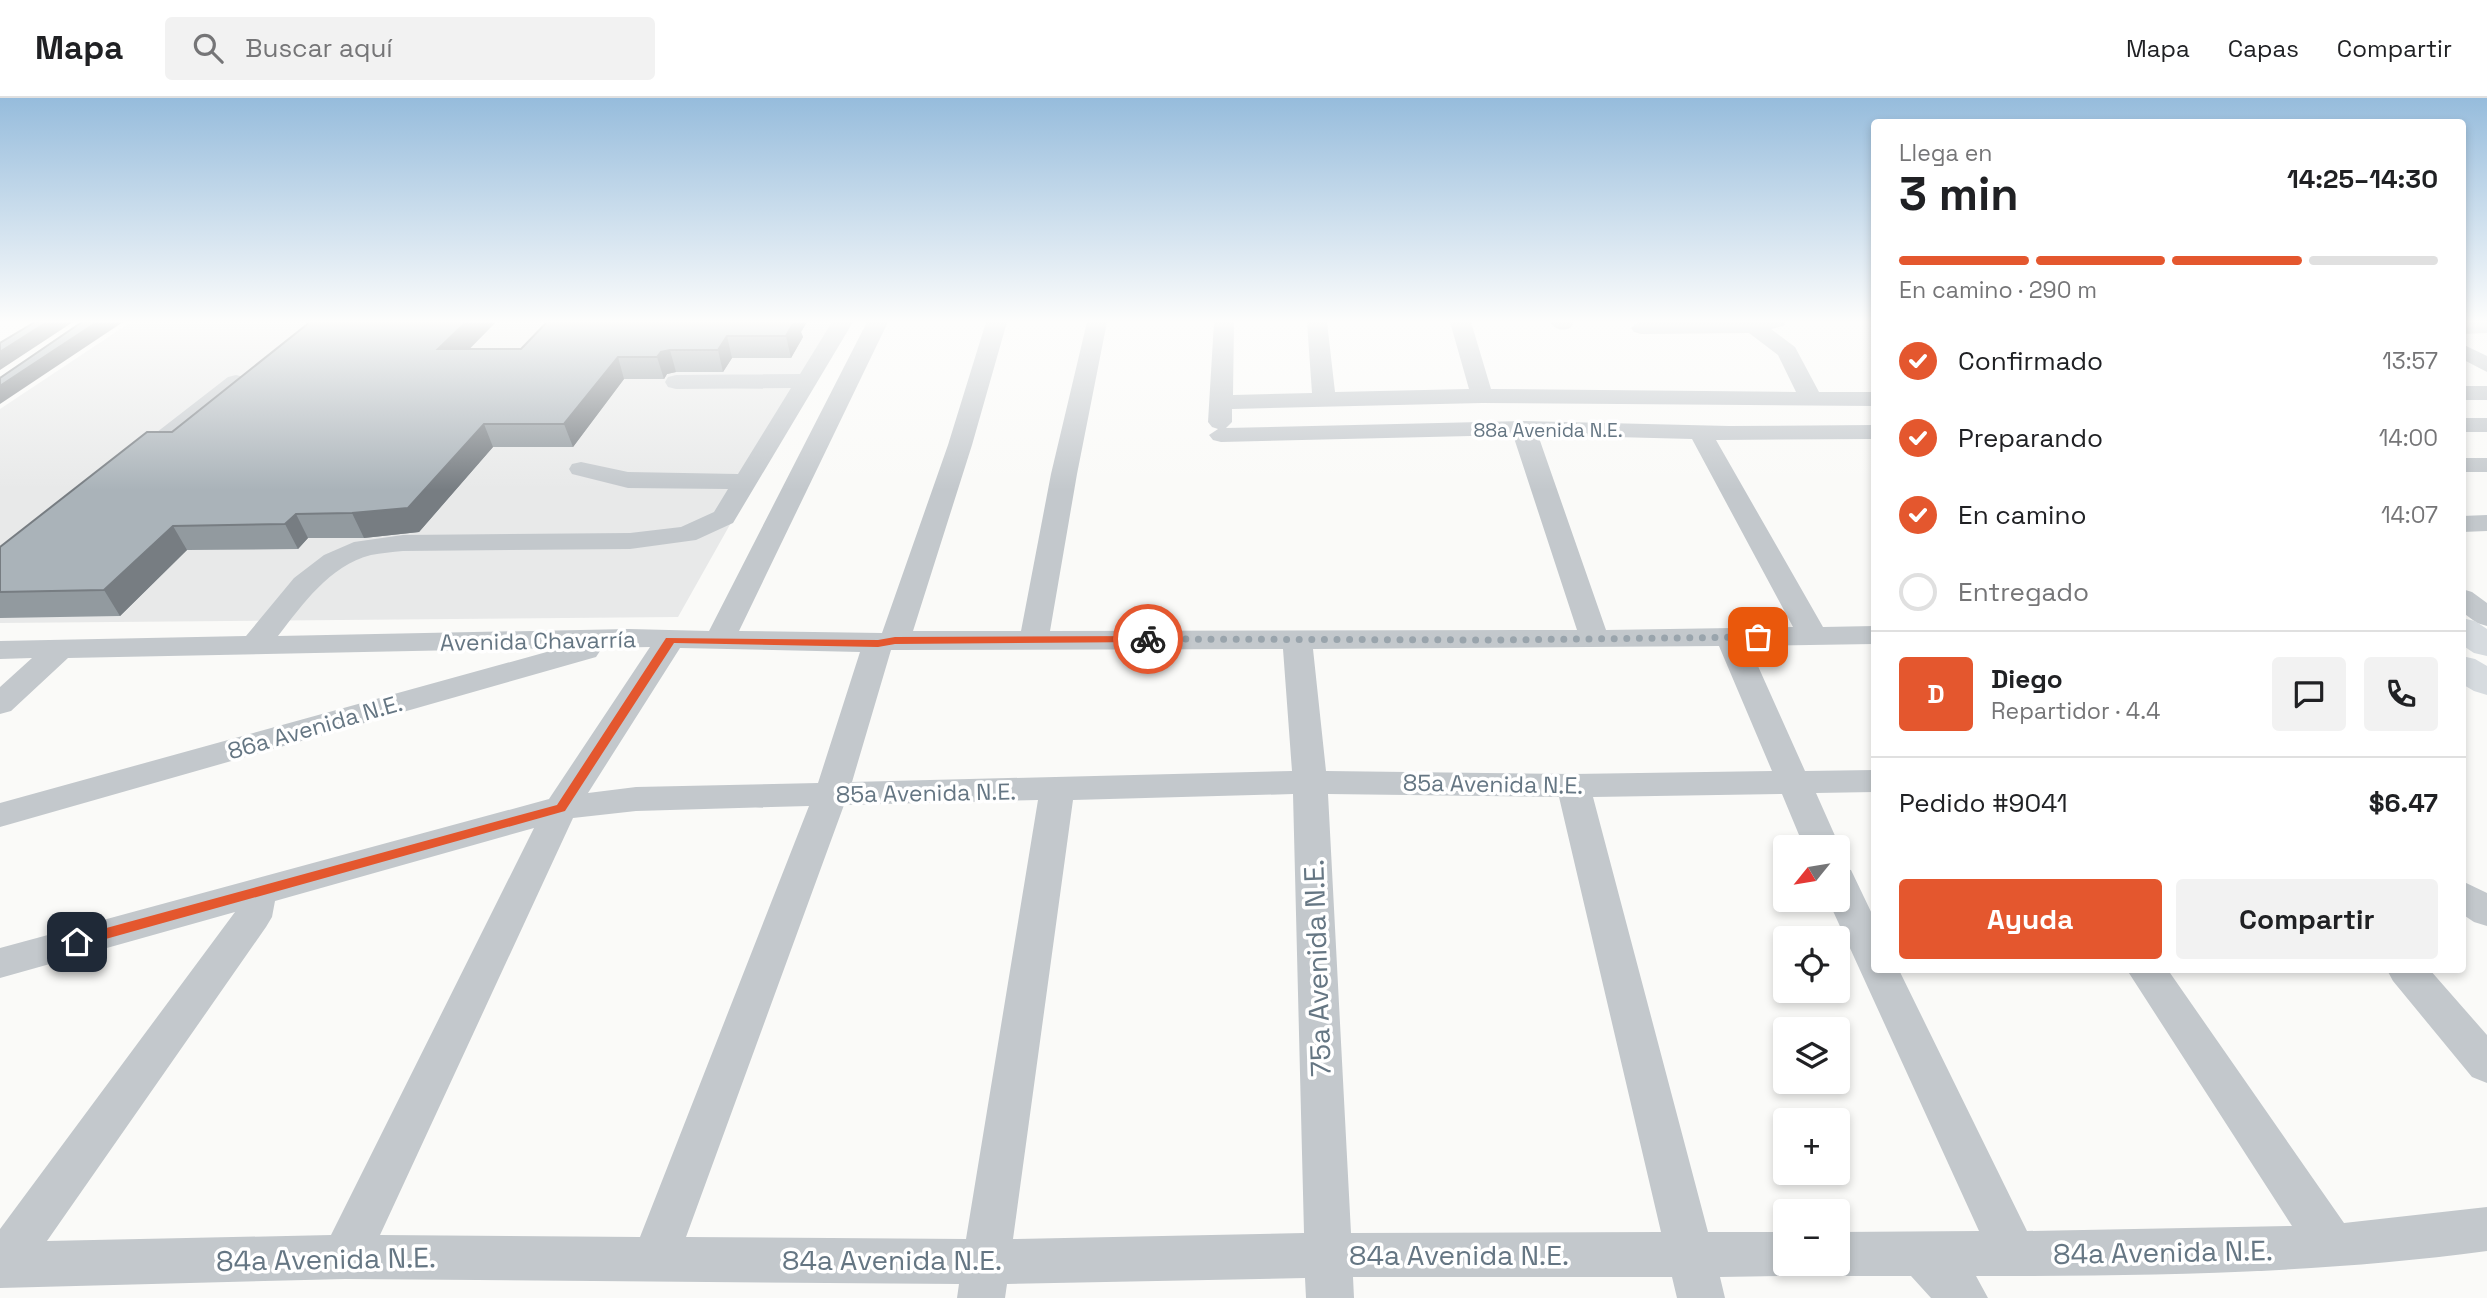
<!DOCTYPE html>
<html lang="es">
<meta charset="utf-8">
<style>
:root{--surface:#fff;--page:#f2f2f2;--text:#202124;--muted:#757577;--line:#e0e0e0;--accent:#e4572e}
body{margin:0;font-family:"Space Grotesk",sans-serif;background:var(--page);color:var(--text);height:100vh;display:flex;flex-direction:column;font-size:26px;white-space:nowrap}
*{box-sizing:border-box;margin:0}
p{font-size:23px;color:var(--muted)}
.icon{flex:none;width:38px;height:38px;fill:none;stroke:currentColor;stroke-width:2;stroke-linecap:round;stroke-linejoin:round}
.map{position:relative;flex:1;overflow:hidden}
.details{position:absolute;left:1871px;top:21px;width:595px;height:854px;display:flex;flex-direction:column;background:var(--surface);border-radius:7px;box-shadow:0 4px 10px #0003}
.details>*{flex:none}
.needle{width:46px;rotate:240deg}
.tools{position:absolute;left:1773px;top:737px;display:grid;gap:14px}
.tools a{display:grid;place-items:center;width:77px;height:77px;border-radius:7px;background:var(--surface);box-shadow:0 4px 10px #0003;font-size:35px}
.pin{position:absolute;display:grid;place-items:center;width:60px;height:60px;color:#fff;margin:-30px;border-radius:14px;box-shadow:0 4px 10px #0006}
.courier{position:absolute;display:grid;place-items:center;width:70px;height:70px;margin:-35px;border:5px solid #e4572e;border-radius:50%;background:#fff;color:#222;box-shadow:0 2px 9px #0007}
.headline em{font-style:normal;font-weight:600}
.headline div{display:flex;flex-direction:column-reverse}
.headline{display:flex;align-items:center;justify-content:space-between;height:119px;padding:0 28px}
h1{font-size:46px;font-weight:600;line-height:52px}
.bar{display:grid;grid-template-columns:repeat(4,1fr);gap:10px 7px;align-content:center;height:84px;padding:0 28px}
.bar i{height:9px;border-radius:5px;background:var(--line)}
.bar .selected{background:var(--accent)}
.bar p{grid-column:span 4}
.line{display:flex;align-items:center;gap:18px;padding:0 28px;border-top:2px solid var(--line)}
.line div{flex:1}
.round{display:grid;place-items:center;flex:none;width:74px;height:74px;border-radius:7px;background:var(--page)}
ol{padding:0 28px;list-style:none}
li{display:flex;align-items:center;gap:21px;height:77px}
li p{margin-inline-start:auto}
li .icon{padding:7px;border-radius:50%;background:var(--accent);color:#fff;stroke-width:4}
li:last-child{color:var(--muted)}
li i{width:38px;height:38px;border:4px solid var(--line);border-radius:50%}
.button{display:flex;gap:14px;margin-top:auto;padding:14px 28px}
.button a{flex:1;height:80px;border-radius:7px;background:var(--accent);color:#fff;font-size:28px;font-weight:600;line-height:80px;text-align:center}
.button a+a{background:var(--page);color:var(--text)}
header{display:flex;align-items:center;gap:42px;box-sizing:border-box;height:98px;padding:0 35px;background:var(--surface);border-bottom:2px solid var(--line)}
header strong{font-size:33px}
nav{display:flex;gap:38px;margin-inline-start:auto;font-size:24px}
.search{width:490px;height:63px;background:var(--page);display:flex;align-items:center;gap:18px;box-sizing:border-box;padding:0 24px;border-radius:7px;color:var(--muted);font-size:26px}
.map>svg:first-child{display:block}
.built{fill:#e8e9e9}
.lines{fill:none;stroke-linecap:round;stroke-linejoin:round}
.minor{fill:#c3c8cc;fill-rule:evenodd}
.major{fill:#d6dbdf;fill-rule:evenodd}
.wall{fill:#929a9f}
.shaded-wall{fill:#777d82}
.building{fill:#aab3b9;stroke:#777d82;stroke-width:2}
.route{fill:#e4572e}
.done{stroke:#99a4ac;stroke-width:7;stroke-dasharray:0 12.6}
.labels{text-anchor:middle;stroke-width:7;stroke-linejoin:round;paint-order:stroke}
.far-street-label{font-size:19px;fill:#657683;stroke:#fff}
.street-label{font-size:23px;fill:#657683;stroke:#fff}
.near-street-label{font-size:28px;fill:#657683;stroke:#fff}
</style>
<header>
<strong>Mapa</strong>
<div class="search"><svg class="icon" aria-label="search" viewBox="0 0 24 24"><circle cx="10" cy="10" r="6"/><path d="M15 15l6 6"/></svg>Buscar aquí</div>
<nav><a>Mapa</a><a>Capas</a><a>Compartir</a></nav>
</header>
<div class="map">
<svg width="2487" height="1200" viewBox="0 0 2487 1200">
<rect width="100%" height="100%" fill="#fafaf8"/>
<path class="built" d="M131,224H844L678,519L0,525V311Z"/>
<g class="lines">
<path class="minor" d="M832,224H853L733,425L696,442L630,451L403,453C392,454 381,455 371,457C329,468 303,506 278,538L629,531L709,533L867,224H888L739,533L882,535L948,347L986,224H1007L972,347L913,533H1021L1051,376L1087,224H1107L1077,376L1050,533L1577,532L1513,337L1221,344L1213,342L1209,337L1218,331L1212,329L1208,324L1214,224H1234L1233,297L1312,295L1307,224H1327L1335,294L1469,291L1450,224H1471L1491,291L1796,294L1778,257L1749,235L1641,236L1634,234L1631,230L1638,224H1786L1783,228L1771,231L1795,249L1819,294H1874V308L1482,305L1232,311V324L1226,330L1523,323L1729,328L1874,327V341L1716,342L1823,529L1874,528V546L1749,548L1805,673L1874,672V694L1816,695L1840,749L1838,753V749H1804L1782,696L1593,699L1708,1134H1785V1166H1805L1802,1172L1785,1178L1720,1179L1725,1200H1677L1672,1179H1353L1354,1200H1306L1305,1180L1007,1186L1005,1200H957L959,1186L345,1181L0,1190V1131L235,814L0,880V850L549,701L650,549L598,550L600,553L596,559L0,729V705L561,550L68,560L11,613L0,616V589L32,560L0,561V543L246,538L294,480L324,457L354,444L403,437L630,435L681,429L714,414L728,391L628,390L572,376L569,371L572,366L581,364L628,374L738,376L791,290L676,291L668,289L665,284L668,279L676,277L800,276ZM1538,337L1692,341L1793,529L1606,532ZM1719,548L1772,673L1573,676L1326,673L1313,551ZM680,550L860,554L818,685L636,689L588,695ZM1283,551L1292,673L852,684L891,552ZM1293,696L1304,1135L1013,1141L1073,702ZM1328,696L1559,699L1661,1134L1351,1135ZM1038,702L966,1141L686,1139L844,707ZM809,708L640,1139L380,1137L573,720L636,713ZM534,730L331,1137L47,1143L266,829L272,819L275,803Z
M1550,224H1572L1573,226L1570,230C1562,233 1555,232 1550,224Z
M2462,224H2487V235L2462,236Z
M2462,246L2487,258V274L2462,261Z
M236,277L244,279L247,284L244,289L148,365L139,367L130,365L127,360L130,355L228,279Z
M2462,288H2487V302H2462Z
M2462,320H2487V334H2462Z
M2462,360H2487V374H2462Z
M2487,417V433L2462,434V418Z
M2462,491L2472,494L2487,505V528L2477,525L2462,514Z
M1838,769L1851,772L1874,820V872H1899L2027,1133L2292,1128L2127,872H2168L2344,1125L2487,1109V1153C2317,1176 2146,1178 1976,1178L1988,1200H1931L1911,1178H1838L1821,1172L1818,1166H1838V1134L1979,1133L1828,802H1838Z
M2462,783L2487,795V828L2474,824L2462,816Z
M2387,872H2430L2487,937V985L2472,979L2393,883Z"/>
<path class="major" d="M2462,520L2475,523L2487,531V558L2474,555L2462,547Z
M2462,558L2475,561L2487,568V597L2474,593L2462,586Z"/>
</g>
<path class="wall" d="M547,224H807L801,234L803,239L791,260H732L723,274H676L667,276L664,281H624L573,349H493L419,434L364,440H308L298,451L187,452L120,518L0,520V449L172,334L469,251H521Z"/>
<path class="shaded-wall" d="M47,224H73L0,272V254Z
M97,224H123L0,306V288Z
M466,224H496L447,274L438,251Z
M794,224H807L801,234L803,239L791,260L786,238Z
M727,238L732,260L723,274L718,252Z
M670,252L676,274L667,276L664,281L657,259L661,254Z
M618,259L624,281L573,349L564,326Z
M484,326L493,349L419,434L364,440L352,415Z
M296,416L308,440L298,451L285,426Z
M173,428L187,452L120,518L104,492Z"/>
<path class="building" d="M35,224H47L0,254V245Z
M82,224H97L0,288V280Z
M310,224H466L438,251H521L547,224H794L786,238H727L718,252H670L661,254L657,259H618L564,326H484L408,410L352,415L296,416L285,426L173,428L104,492L0,494V449L147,334H172Z"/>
<linearGradient id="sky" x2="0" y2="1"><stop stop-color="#96bcdc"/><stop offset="0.57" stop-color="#fdfdfc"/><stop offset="1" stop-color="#fdfdfc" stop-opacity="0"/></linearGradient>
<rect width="2487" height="392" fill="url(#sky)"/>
<path class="route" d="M895,539L1148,538L1153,541L1148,544L895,546L878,549L674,545L565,713L77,849L70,844L77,838L557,707L666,540L878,542Z"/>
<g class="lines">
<path class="done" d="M1148,541L1495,542L1758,539"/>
</g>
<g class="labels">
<g class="far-street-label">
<text x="1548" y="339">88a Avenida N.E.</text>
</g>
<g class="street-label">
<text transform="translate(538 543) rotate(-1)" y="8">Avenida Chavarría</text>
<text transform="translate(315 629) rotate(-16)" y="8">86a Avenida N.E.</text>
<text transform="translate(1493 686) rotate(1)" y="8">85a Avenida N.E.</text>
<text transform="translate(926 695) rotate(-1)" y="8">85a Avenida N.E.</text>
</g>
<g class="near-street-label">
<text transform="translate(1317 870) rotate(-92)" y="10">75a Avenida N.E.</text>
<text transform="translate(2163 1154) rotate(-1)" y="10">84a Avenida N.E.</text>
<text x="1459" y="1167">84a Avenida N.E.</text>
<text transform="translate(326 1161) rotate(-1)" y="10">84a Avenida N.E.</text>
<text x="892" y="1172">84a Avenida N.E.</text>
</g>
</g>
</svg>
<div class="tools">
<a><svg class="needle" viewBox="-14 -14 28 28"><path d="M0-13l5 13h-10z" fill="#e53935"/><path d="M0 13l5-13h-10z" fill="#757577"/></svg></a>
<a><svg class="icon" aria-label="locate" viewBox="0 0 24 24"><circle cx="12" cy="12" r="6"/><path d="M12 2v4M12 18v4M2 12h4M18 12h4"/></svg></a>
<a><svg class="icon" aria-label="layers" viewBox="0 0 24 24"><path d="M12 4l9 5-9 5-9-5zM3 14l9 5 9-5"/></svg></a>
<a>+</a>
<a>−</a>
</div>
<div class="pin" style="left:1758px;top:539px;background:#ea580c"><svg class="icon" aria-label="bag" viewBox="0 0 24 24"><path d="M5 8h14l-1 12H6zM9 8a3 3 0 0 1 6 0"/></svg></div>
<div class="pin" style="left:77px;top:844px;background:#1f2937"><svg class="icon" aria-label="home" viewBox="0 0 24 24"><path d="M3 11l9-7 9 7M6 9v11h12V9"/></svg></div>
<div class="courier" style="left:1148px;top:541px"><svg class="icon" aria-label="bike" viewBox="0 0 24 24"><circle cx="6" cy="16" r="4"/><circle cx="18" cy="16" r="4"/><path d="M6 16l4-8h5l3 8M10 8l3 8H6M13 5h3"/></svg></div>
<section class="details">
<div class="headline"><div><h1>3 min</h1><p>Llega en</p></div><em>14:25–14:30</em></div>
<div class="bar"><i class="selected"></i><i class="selected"></i><i class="selected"></i><i></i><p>En camino · 290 m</p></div>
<ol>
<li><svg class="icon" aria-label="check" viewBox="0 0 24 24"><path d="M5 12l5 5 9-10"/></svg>Confirmado<p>13:57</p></li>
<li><svg class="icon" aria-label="check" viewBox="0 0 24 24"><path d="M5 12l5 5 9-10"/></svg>Preparando<p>14:00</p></li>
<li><svg class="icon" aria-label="check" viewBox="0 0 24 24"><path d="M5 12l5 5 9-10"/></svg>En camino<p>14:07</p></li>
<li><i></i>Entregado</li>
</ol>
<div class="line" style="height:126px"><b class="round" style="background:var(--accent);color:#fff">D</b><div><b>Diego</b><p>Repartidor · 4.4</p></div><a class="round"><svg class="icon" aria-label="chat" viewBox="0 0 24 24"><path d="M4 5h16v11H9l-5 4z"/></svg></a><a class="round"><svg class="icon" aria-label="phone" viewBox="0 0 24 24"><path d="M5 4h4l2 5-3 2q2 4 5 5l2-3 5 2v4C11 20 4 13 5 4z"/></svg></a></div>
<div class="line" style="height:91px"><div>Pedido #9041</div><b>$6.47</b></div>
<div class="button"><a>Ayuda</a><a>Compartir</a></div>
</section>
</div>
